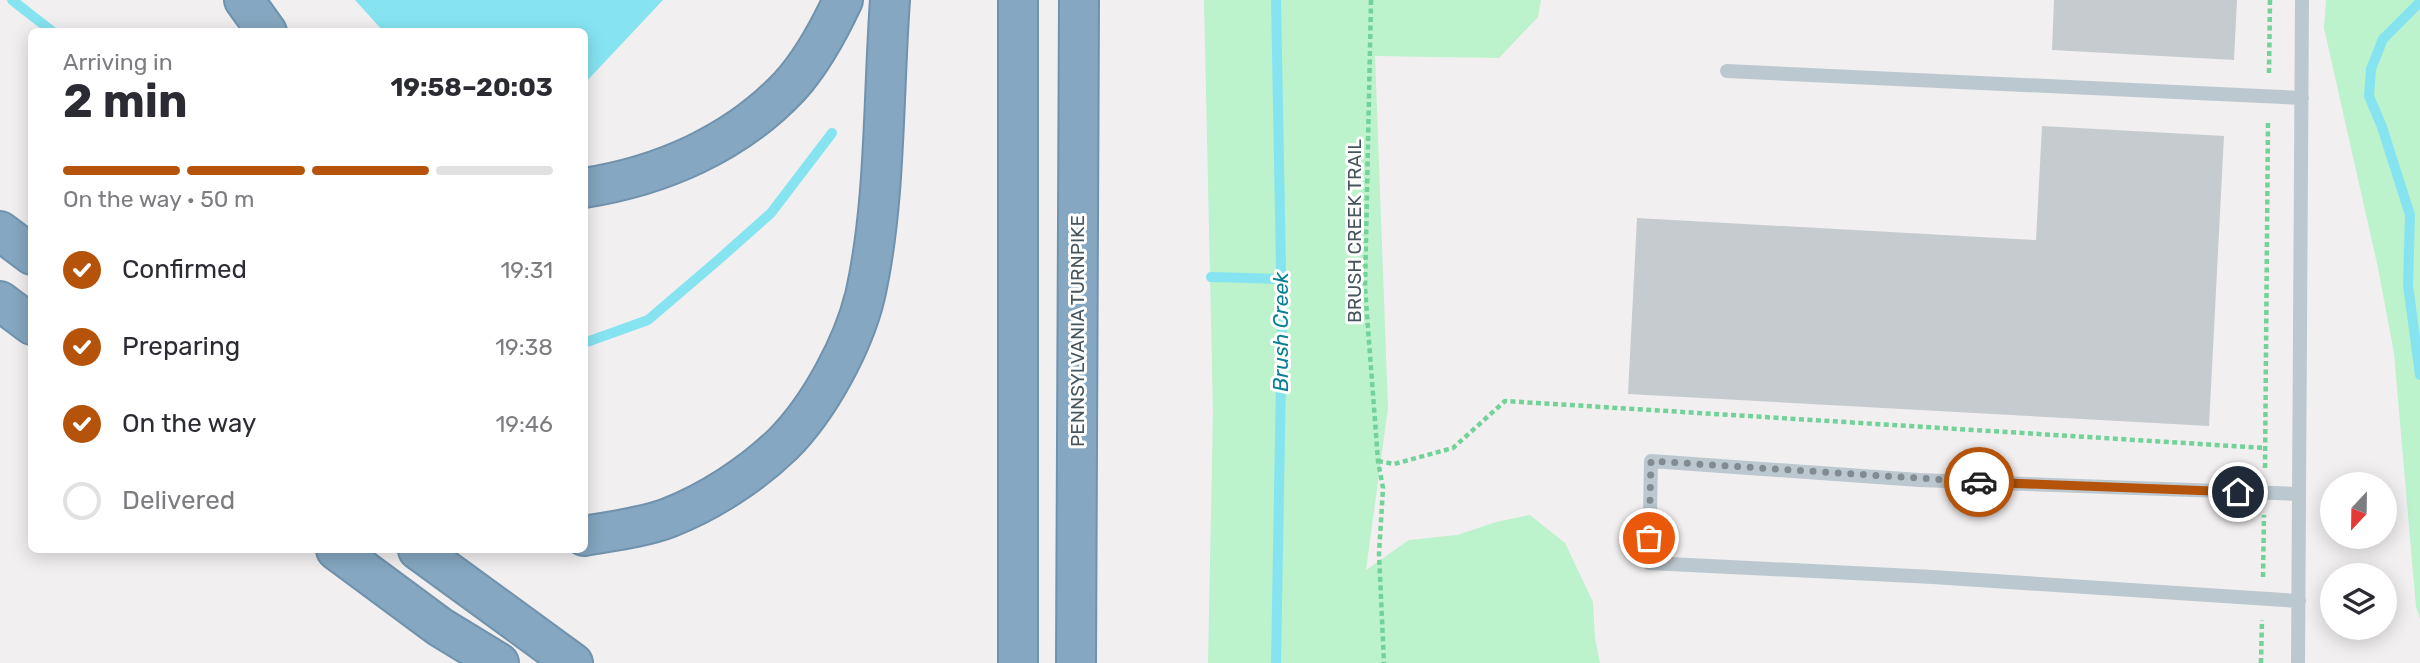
<!DOCTYPE html>
<meta charset="utf-8">
<style>
:root{--surface:#fff;--page:#f2f2f3;--text:#2b2b33;--muted:#7c7c81;--line:#e1e1e2;--accent:#b45309}
body{margin:0;font-family:Rubik,sans-serif;background:var(--page);color:var(--text);height:100vh;display:flex;flex-direction:column;font-size:26px;white-space:nowrap}
*{box-sizing:border-box;margin:0}
p{font-size:23px;color:var(--muted)}
.icon{flex:none;width:38px;height:38px;fill:none;stroke:currentColor;stroke-width:2;stroke-linecap:round;stroke-linejoin:round}
.map{position:relative;flex:1;overflow:hidden}
.panel{position:absolute;left:28px;top:28px;width:560px;height:525px;display:flex;flex-direction:column;background:var(--surface);border-radius:10px;box-shadow:0 4px 18px #0003}
.panel>*{flex:none}
.needle{width:46px;rotate:202deg}
.controls{position:absolute;left:2320px;top:472px;display:grid;gap:14px}
.controls a{display:grid;place-items:center;width:77px;height:77px;border-radius:50%;background:var(--surface);box-shadow:0 4px 18px #0003;font-size:35px}
.pin{position:absolute;display:grid;place-items:center;width:60px;height:60px;color:#fff;margin:-30px;border:4px solid #fff;border-radius:50%;box-shadow:0 2px 7px #0007}
.courier{position:absolute;display:grid;place-items:center;width:70px;height:70px;margin:-35px;border:5px solid #b45309;border-radius:50%;background:#fff;color:#222;box-shadow:0 2px 9px #0007}
.headline em{font-style:normal;font-weight:700}
.headline div{display:flex;flex-direction:column-reverse}
.headline{display:flex;align-items:center;justify-content:space-between;height:119px;padding:0 35px}
h1{font-size:46px;font-weight:700;line-height:52px}
.bar{display:grid;grid-template-columns:repeat(4,1fr);gap:10px 7px;align-content:center;height:84px;padding:0 35px}
.bar i{height:9px;border-radius:5px;background:var(--line)}
.bar .current{background:var(--accent)}
.bar p{grid-column:span 4}
ol{padding:0 35px;list-style:none}
li{display:flex;align-items:center;gap:21px;height:77px}
li p{margin-inline-start:auto}
li .icon{padding:7px;border-radius:50%;background:var(--accent);color:#fff;stroke-width:4}
li:last-child{color:var(--muted)}
li i{width:38px;height:38px;border:4px solid var(--line);border-radius:50%}
.map>svg:first-child{display:block}
.green{fill:#bcf2cc}
.water{fill:#86e4f1}
.lines{fill:none;stroke-linecap:round;stroke-linejoin:round}
.stream{stroke:#86e4f1;stroke-width:10}
.building{fill:#c6cbcf}
.motorway-casing{stroke:#7092ad;stroke-width:42}
.path{stroke:#72d29a;stroke-width:4.5;stroke-dasharray:5 3.5;stroke-linecap:butt}
.service{stroke:#bcc8cf;stroke-width:14}
.motorway{stroke:#85a7c1;stroke-width:38}
.done{stroke:#828b91;stroke-width:7;stroke-dasharray:0 12.6}
.route{stroke:#b45309;stroke-width:9}
.labels{text-anchor:middle;stroke-width:6;stroke-linejoin:round;paint-order:stroke}
.street-label{font-size:19px;fill:#46555e;stroke:#fff}
.water-label{font-size:21px;font-style:italic;fill:#078193;stroke:#fff}
</style>
<div class="map">
<svg width="2420" height="663" viewBox="0 0 2420 663">
<rect width="100%" height="100%" fill="#f2eff0"/>
<path class="green" d="M1204,0H1541L1538,17L1499,58L1375,56L1388,408L1366,570L1409,540L1457,535L1496,522L1530,515L1565,543L1593,602L1595,638L1600,663H1208L1213,413Z
M2326,0H2420V619L2416,607L2394,353L2378,268L2324,28Z"/>
<path class="water" d="M355,0H663L585,83L584,32L383,31Z"/>
<g class="lines">
<path class="stream" d="M12,0L53,32
M2420,2L2383,39L2371,69L2369,96L2382,127L2410,215L2408,285L2420,375
M1211,277L1281,279
M584,343L648,320L717,261L771,213L832,133
M1276,663L1282,322L1276,0"/>
</g>
<path class="building" d="M2054,0H2237L2234,60L2052,50Z
M2042,126L2224,136L2209,426L1628,394L1637,218L2036,240Z"/>
<g class="lines">
<g class="motorway-casing">
<path id="motorway" d="M244,0L267,32
M1018,0V663
M584,188C661,176 735,144 789,87C812,62 829,30 843,0
M0,231L32,255
M0,301L32,325
M584,536C612,531 641,528 668,518C709,502 751,475 783,444C819,408 853,345 865,296C886,203 883,96 890,0
M336,550L440,627L499,663
M418,550L573,663
M1076,663L1079,0"/>
</g>
<path class="path" d="M1371,0L1365,288L1378,461L1383,488L1379,554L1384,663
M2269,73L2270,0
M1378,461L1394,464L1453,448L1505,401L2265,448
M2265,468L2268,120
M2263,577L2264,515
M2261,663L2262,620"/>
<path class="service" d="M1727,71L2302,98
M2299,601L1933,577L1649,563L1651,461L1919,480L2299,494
M2298,663L2302,0"/>
<use href="#motorway" class="motorway"/>
</g>
<g class="lines">
<path class="done" d="M1649,538L1651,461L1979,482"/>
<path class="route" d="M1979,482L2238,492"/>
</g>
<g class="labels">
<g class="street-label">
<text transform="translate(1354 231) rotate(-90)" y="7">BRUSH CREEK TRAIL</text>
<text transform="translate(1077 331) rotate(-90)" y="7">PENNSYLVANIA TURNPIKE</text>
</g>
<g class="water-label">
<text transform="translate(1281 332) rotate(-90)" y="7">Brush Creek</text>
</g>
</g>
</svg>
<div class="controls">
<a><svg class="needle" viewBox="-14 -14 28 28"><path d="M0-13l5 13h-10z" fill="#e53935"/><path d="M0 13l5-13h-10z" fill="#7c7c81"/></svg></a>
<a><svg class="icon" aria-label="layers" viewBox="0 0 24 24"><path d="M12 4l9 5-9 5-9-5zM3 14l9 5 9-5"/></svg></a>
</div>
<div class="pin" style="left:1649px;top:538px;background:#ea580c"><svg class="icon" aria-label="bag" viewBox="0 0 24 24"><path d="M5 8h14l-1 12H6zM9 8a3 3 0 0 1 6 0"/></svg></div>
<div class="pin" style="left:2238px;top:492px;background:#1f2937"><svg class="icon" aria-label="home" viewBox="0 0 24 24"><path d="M3 11l9-7 9 7M6 9v11h12V9"/></svg></div>
<div class="courier" style="left:1979px;top:482px"><svg class="icon" aria-label="car" viewBox="0 0 24 24"><path d="M5 17H2v-5l4-1 3-4h7l3 4 3 1v5h-3M9 17h6M6 11h13"/><circle cx="7" cy="17" r="2"/><circle cx="17" cy="17" r="2"/></svg></div>
<section class="panel">
<div class="headline"><div><h1>2 min</h1><p>Arriving in</p></div><em>19:58–20:03</em></div>
<div class="bar"><i class="current"></i><i class="current"></i><i class="current"></i><i></i><p>On the way · 50 m</p></div>
<ol>
<li><svg class="icon" aria-label="check" viewBox="0 0 24 24"><path d="M5 12l5 5 9-10"/></svg>Confirmed<p>19:31</p></li>
<li><svg class="icon" aria-label="check" viewBox="0 0 24 24"><path d="M5 12l5 5 9-10"/></svg>Preparing<p>19:38</p></li>
<li><svg class="icon" aria-label="check" viewBox="0 0 24 24"><path d="M5 12l5 5 9-10"/></svg>On the way<p>19:46</p></li>
<li><i></i>Delivered</li>
</ol>
</section>
</div>
